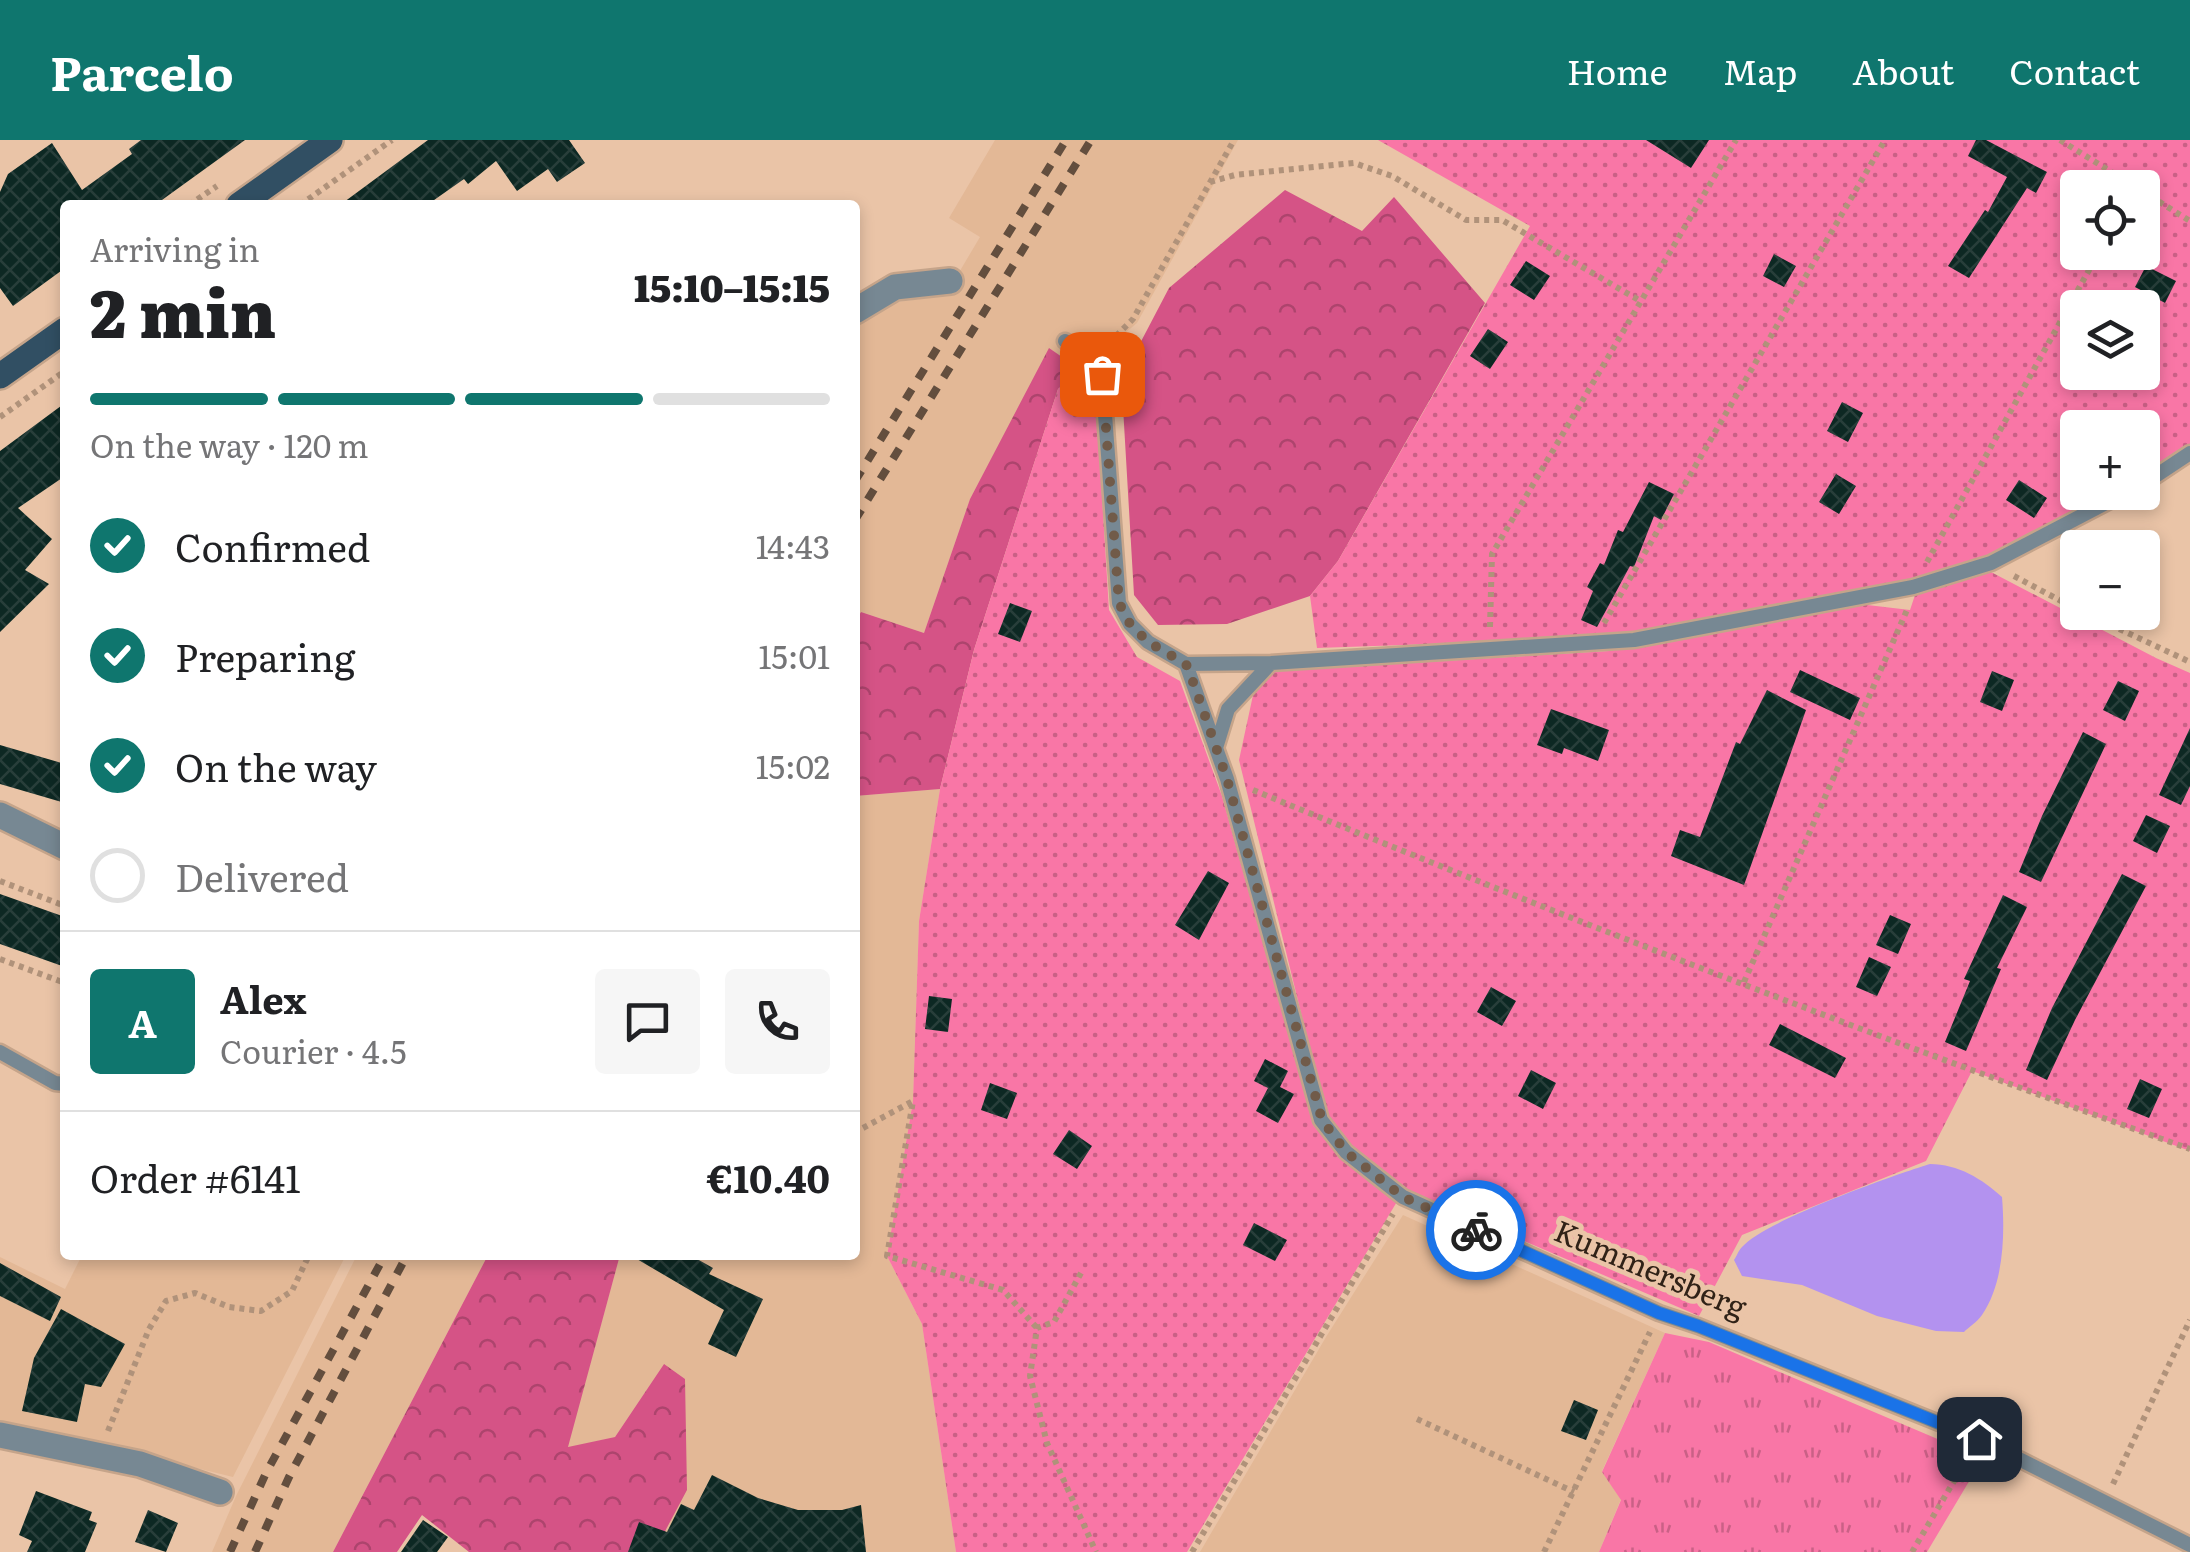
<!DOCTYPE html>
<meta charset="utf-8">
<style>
:root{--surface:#fff;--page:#f6f6f6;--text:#202124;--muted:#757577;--line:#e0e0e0;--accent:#0f766e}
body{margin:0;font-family:Literata,serif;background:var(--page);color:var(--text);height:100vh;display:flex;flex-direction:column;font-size:38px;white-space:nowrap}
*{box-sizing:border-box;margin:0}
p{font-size:32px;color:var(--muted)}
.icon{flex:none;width:55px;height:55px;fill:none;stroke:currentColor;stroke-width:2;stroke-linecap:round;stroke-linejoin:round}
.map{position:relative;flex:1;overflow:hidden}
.details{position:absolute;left:60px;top:60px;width:800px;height:1060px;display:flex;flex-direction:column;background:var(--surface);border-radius:10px;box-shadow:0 5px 15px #0003}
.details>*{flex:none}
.tools{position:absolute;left:2060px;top:30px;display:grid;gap:20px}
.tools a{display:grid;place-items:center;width:100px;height:100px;border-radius:10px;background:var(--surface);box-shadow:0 5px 15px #0003;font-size:50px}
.pin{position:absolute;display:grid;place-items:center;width:85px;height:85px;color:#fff;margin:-42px;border-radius:20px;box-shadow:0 5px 15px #0006}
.courier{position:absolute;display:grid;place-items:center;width:100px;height:100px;margin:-50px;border:8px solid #1a73e8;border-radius:50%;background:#fff;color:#222;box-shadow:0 2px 12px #0007}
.headline em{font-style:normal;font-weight:800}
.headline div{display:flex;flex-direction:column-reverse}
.headline{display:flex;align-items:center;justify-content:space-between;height:170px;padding:0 30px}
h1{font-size:65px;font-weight:800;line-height:75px}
.bar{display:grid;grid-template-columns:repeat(4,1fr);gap:15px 10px;align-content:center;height:120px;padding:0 30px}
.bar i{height:12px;border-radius:8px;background:var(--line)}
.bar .on{background:var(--accent)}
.bar p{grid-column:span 4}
.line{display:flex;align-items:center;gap:25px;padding:0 30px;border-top:2px solid var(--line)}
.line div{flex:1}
.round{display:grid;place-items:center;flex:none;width:105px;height:105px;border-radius:10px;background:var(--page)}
ol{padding:0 30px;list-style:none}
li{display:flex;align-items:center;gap:30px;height:110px}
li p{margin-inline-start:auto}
li .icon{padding:10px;border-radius:50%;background:var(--accent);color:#fff;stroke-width:4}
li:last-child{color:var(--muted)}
li i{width:55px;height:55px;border:5px solid var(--line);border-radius:50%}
header{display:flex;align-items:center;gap:60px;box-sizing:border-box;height:140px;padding:0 50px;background:var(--accent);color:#fff}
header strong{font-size:48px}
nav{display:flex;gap:55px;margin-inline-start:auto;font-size:35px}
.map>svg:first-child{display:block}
.built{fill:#e3b896}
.grass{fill:url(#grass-tufts)}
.forest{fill:url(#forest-crowns)}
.park{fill:url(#park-dots);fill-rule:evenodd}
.water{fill:#b392ef}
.building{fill:url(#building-cross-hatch)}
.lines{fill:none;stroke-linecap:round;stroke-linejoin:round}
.lane-casing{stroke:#c5a48a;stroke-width:19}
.street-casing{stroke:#c5a48a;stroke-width:30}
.primary-casing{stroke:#c5a48a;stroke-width:30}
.path{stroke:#b0927a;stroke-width:6;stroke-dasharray:5 5;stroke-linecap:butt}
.lane{stroke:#778893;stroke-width:14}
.street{stroke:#778893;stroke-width:25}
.primary{stroke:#314f63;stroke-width:25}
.rail{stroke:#634e3e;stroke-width:8;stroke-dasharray:12 12;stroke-linecap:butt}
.done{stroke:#715b49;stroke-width:10;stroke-dasharray:0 18}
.route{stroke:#1a73e8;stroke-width:12}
.labels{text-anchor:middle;stroke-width:10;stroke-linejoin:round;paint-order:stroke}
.street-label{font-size:30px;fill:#302217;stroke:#eac4a7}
</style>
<header>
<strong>Parcelo</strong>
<nav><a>Home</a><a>Map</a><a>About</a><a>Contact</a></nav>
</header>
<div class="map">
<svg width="2190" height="1412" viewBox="0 0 2190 1412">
<defs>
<pattern id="grass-tufts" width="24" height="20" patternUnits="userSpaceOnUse" patternTransform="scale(2.5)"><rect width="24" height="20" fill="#f976a6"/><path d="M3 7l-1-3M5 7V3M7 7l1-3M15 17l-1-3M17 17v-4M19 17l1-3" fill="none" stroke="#ca6086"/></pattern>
<pattern id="forest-crowns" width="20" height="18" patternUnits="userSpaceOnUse" patternTransform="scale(2.5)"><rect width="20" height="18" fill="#d55386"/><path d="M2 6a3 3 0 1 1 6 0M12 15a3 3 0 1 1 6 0" fill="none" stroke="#ad446d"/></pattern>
<pattern id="park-dots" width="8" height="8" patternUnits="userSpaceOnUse" patternTransform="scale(2.5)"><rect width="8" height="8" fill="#f976a6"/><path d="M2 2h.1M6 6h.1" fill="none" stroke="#ca6086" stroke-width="1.8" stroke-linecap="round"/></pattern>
<pattern id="building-cross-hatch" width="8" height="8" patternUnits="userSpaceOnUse" patternTransform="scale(2.5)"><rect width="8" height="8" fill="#0d2823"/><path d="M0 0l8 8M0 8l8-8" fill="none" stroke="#283e3a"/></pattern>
</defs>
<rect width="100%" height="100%" fill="#eac4a7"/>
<path class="built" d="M995,0H1238L1137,183L1081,230L1050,209L970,359L924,493L861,472L855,482V192L861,183L897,162L945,156L980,97L949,78Z
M940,649L919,781L913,961L887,1116L922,1184L956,1412H654L664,1224L615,1297L567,1308L620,1115H855V656Z
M1403,1075L1665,1193L1602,1331L1621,1359L1599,1412H1200L1326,1197Z
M82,1115H346L233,1337L0,1280V1117L65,1149Z
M357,1115H488L333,1412H212L236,1356Z"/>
<path class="grass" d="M1665,1193L1709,1202L1947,1303L1977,1328L1927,1412H1599L1621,1360L1602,1332Z"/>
<path class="forest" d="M1285,50L1362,91L1394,57L1485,163L1338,421L1310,456L1227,484L1158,485L1134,455L1123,267L1136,211L1169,148Z
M1049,208L1081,230L1058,249L974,510L940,649L855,656V482L861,472L924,493L970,359Z
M488,1115H620L568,1307L615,1297L664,1224L685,1239L687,1350L654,1412H469L422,1375L397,1412H333Z"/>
<path class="park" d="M1378,0H2190V308L2143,340L2142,288H2078V352L2119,353L1988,418L1905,442L1606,498L1317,508L1310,456L1338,421L1530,86ZM2078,48H2142V112H2078ZM2078,168H2142V232H2078Z
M1081,230L1097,274L1109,470L1137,517L1180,541L1222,656L1313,981L1334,1010L1398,1060L1187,1412H956L922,1184L887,1116L913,961L919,781L940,649L974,510L1058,249Z
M1991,432L2156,518L2190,533V1011L1972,931L1926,1021L1742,1095L1699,1176L1405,1050L1347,1004L1325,971L1239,620L1258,532L1609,511L1859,464L1910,470L1915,455Z"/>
<path class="water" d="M1930,1024C1958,1024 1982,1039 2002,1057C2005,1094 2004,1143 1982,1175C1977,1182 1969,1187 1964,1192L1936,1191L1877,1176L1802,1145L1742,1136L1734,1120C1737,1116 1738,1111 1742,1107C1764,1081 1894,1035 1930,1024Z"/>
<path class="building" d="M141,0H245L155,65H65V128L13,166L0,148V52L8,34L52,3L82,50L132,14L129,9Z
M428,0H569L585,23L557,42L548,29L517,51L496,21L468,44L464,39L427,65H340Z
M1646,0H1709L1691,28Z
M1976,0H1986L2047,32L2036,53L2027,48L1969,138L1948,126L1985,70L1988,72L2007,37L1968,16Z
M1774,114L1796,126L1784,147L1763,136Z
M1526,121L1550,136L1534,160L1510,145Z
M2146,126L2176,141L2165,163L2135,147Z
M1488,189L1508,202L1490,229L1470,216Z
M1842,262L1863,273L1848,302L1827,291Z
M65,263V336L18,368L52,399L25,430L49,444L0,492V311Z
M1836,334L1856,346L1839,374L1819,362Z
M2019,340L2047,358L2034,378L2006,360Z
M1649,342L1674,354L1661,380L1654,376L1634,427L1630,426L1597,487L1581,480L1593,451L1587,447L1600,423L1604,425L1618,390L1623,392Z
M1010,463L1032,471L1020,502L998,494Z
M1800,530L1860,558L1850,580L1790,552Z
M1992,531L2014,540L2002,571L1980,562Z
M2118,541L2139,551L2125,581L2103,570Z
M1767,550L1806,570L1744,745L1671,716L1680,690L1700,697L1736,602L1740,604Z
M1551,569L1609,590L1598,621L1564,608L1562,614L1537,605Z
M2190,588V646L2181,665L2159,655Z
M2083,592L2106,604L2041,742L2019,732L2042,676Z
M0,605L65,624V663L0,644Z
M2146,675L2170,686L2157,713L2133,701Z
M1208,731L1229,743L1199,800L1175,785Z
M2122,734L2146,746L2075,880L2047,940L2026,930L2052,868Z
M0,754L65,777V827L0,804Z
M2003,755L2027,767L1997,828L2001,829L1966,911L1945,902L1970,841L1964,839Z
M1890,775L1911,784L1898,814L1876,805Z
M1869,817L1891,827L1877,856L1856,847Z
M1491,847L1516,861L1502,886L1477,872Z
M929,856L952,859L948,892L925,889Z
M1780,884L1846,918L1835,938L1769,905Z
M1265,919L1288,931L1280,947L1294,954L1278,983L1256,971L1268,948L1254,941Z
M1531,930L1556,943L1543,969L1518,956Z
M2140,939L2162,949L2149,978L2127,969Z
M990,943L1017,953L1007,979L981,970Z
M1069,990L1092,1006L1077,1029L1053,1014Z
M1254,1083L1287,1100L1275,1121L1243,1105Z
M630,1115H690L713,1128L709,1134L763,1159L736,1217L708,1204L724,1170Z
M0,1123L61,1157L50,1181L0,1156Z
M61,1169L125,1204L101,1247L85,1244L77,1282L22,1271L34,1218Z
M1574,1260L1598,1270L1586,1300L1561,1291Z
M712,1335L758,1358L798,1370H842L861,1365L866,1412H628L639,1382L667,1392L681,1364L694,1370Z
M36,1351L92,1372L89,1380L97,1383L85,1412H27L32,1401L19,1395Z
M148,1370L178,1383L166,1412L135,1402Z
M423,1380L448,1397L437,1412H401Z"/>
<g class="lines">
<g class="lane-casing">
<path id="lane" d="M1065,201L1094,218L1102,234L1119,463L1130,484L1148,502L1186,524L1271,523L1634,500L1913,447L1991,423L2127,352
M2142,345L2190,313
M1186,524L1227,639L1321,980L1346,1012L1403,1057L1659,1173L1698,1186L1979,1299L2190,1405
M1216,608L1228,569L1271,523
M0,912L55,943L65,944"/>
</g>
<g class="street-casing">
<path id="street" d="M855,171L895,147L950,141
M0,675L65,707
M0,1295L140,1324L220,1352"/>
</g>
<g class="primary-casing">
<path id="primary" d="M239,65L330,0
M0,236L65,190"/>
</g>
<path class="path" d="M2060,0L2137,48
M1210,42L1235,35L1354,23L1392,36L1466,80H1502L1642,162
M2142,51L2190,81
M189,65L217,46
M300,65L392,0
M1109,203L1133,179L1234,0
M0,277L65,231
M1927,422L2099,112
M2014,436L2078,470
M2083,472L2190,522
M1604,483L1885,0
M1490,487L1492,414L1736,0
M1253,650C1562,777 1875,897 2190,1009
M0,741L65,766
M0,819L65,843
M1744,842L1907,470
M863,988L913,961L887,1116L1003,1150L1037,1188
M1081,1133L1054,1182L1037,1188L1030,1236L1047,1303L1096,1412
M1417,1279L1574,1352
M108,1291L149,1189L166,1161L195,1153L229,1167L261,1171L292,1151L309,1115
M2113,1344L2190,1180
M1192,1412L1393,1074
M1544,1412L1650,1192
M1912,1412L1970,1314"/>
<use href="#lane" class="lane"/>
<use href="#street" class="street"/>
<use href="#primary" class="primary"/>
<path class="rail" d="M855,341L1066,0
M855,380L1091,0
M230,1412L266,1333L385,1115
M255,1412L289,1337L407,1115"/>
</g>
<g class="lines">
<path class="done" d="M1102,234L1119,463L1130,484L1148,502L1186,524L1195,547L1227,639L1322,980L1346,1012L1403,1057L1476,1090"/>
<path class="route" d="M1476,1090L1659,1173L1698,1186L1979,1299"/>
</g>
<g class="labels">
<g class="street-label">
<text transform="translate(1650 1130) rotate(23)" y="10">Kummersberg</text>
</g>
</g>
</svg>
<div class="tools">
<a><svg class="icon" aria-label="locate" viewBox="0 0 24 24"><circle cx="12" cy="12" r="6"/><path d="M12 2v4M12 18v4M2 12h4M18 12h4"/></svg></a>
<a><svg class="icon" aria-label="layers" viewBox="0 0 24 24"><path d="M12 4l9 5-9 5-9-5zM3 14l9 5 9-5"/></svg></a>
<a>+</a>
<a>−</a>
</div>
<div class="pin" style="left:1102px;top:234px;background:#ea580c"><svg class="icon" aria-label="bag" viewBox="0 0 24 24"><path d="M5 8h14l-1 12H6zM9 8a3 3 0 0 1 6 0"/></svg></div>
<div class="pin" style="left:1979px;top:1299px;background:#1f2937"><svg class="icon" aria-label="home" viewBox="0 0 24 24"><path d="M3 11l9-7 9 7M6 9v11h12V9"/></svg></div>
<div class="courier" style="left:1476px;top:1090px"><svg class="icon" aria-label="bike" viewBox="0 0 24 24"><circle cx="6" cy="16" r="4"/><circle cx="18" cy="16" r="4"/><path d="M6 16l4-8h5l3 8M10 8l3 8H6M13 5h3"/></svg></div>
<section class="details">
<div class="headline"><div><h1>2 min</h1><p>Arriving in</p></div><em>15:10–15:15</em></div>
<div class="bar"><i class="on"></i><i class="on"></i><i class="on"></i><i></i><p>On the way · 120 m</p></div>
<ol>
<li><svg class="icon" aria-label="check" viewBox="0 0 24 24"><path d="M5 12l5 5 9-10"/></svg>Confirmed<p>14:43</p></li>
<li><svg class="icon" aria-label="check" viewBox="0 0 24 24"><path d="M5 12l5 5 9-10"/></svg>Preparing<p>15:01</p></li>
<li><svg class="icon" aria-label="check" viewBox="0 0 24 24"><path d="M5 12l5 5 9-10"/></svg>On the way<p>15:02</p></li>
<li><i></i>Delivered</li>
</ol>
<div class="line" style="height:180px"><b class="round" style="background:var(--accent);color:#fff">A</b><div><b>Alex</b><p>Courier · 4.5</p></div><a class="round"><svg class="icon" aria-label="chat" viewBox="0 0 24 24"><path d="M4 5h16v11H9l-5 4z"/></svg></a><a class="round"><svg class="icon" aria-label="phone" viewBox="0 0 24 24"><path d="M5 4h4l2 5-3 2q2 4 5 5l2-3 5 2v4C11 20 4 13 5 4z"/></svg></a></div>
<div class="line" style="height:130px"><div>Order #6141</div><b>€10.40</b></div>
</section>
</div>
